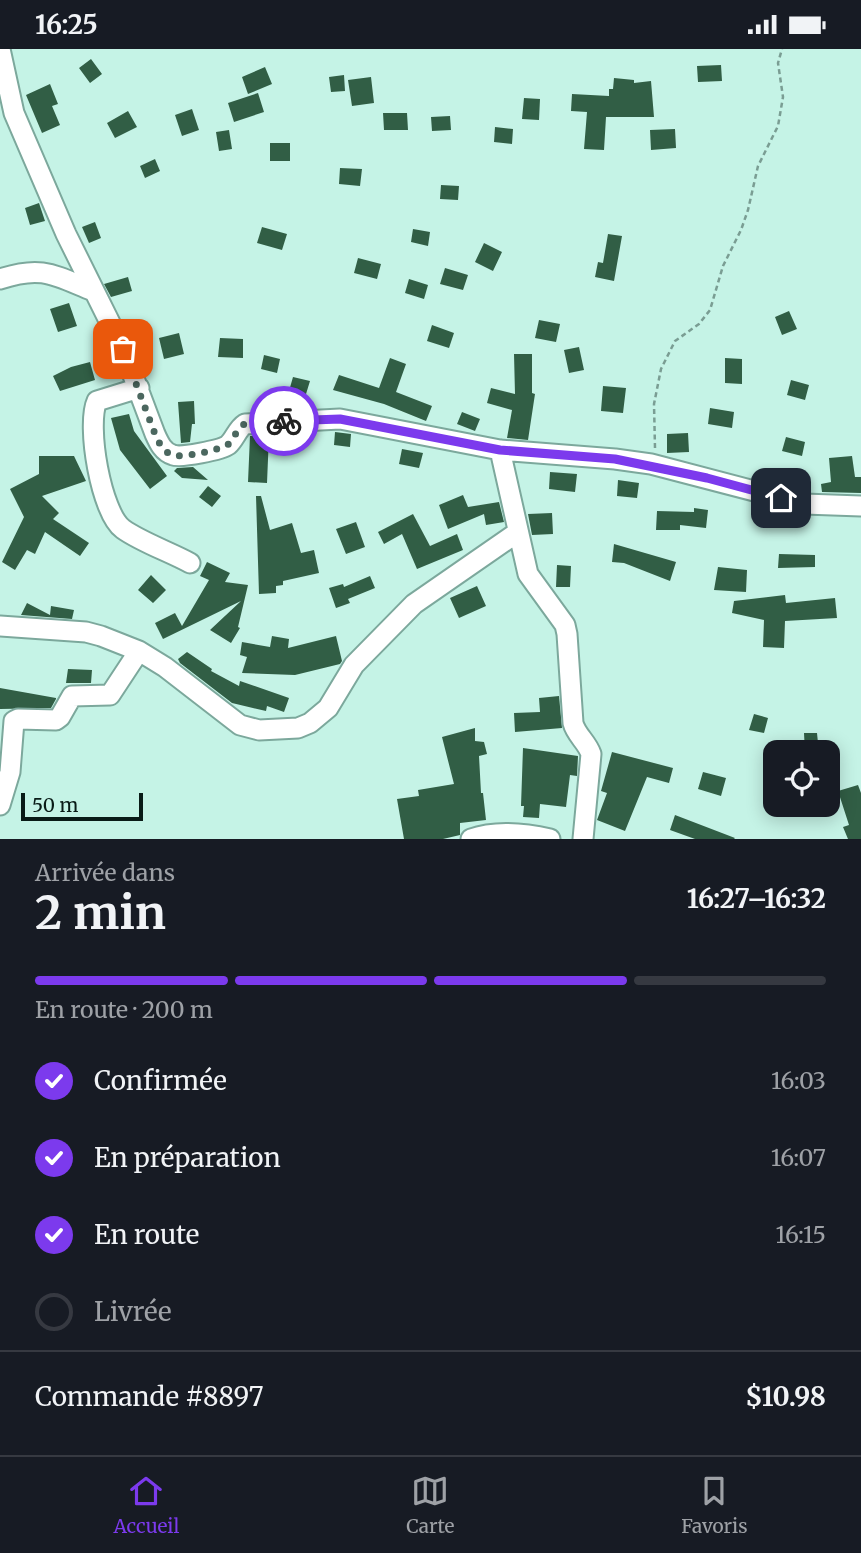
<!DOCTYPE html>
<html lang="fr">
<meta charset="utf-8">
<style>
:root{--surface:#171b24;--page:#20242c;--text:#f1f3f6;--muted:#9ea1a6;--line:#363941;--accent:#7c3aed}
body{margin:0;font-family:Merriweather,serif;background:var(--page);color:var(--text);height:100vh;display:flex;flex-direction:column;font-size:26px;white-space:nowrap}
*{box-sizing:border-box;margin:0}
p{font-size:23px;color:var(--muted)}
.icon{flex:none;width:38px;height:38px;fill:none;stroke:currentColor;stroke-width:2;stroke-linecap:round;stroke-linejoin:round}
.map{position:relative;height:790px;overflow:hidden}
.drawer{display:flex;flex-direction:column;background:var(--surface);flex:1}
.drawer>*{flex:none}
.fabs{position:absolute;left:763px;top:691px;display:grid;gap:14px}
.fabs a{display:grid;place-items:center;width:77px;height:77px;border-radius:14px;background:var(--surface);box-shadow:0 4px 18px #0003;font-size:35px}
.scale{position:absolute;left:21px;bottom:18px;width:122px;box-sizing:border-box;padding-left:7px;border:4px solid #091b17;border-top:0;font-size:19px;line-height:24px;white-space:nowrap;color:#091b17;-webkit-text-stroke:5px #c5f3e6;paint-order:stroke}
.pin{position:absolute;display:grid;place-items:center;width:60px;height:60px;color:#fff;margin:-30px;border-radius:14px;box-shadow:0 4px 10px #0006}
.courier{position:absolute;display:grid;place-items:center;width:70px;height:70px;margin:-35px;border:5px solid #7c3aed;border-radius:50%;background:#fff;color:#222;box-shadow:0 2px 9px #0007}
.headline em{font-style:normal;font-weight:700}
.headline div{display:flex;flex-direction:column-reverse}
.headline{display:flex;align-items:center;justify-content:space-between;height:119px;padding:0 35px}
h1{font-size:46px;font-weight:700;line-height:52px}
.bar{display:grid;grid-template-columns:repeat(4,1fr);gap:10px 7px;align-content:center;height:84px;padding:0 35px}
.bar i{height:9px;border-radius:5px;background:var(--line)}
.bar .active{background:var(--accent)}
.bar p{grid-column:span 4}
.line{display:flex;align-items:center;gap:18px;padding:0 35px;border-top:2px solid var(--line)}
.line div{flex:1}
ol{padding:0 35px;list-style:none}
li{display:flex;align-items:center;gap:21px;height:77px}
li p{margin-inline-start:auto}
li .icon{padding:7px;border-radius:50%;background:var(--accent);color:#fff;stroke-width:4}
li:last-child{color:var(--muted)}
li i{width:38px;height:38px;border:4px solid var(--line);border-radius:50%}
.status{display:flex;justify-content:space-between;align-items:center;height:49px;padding:0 35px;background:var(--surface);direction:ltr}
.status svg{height:19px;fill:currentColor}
.dock{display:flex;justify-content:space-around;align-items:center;height:98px;border-top:2px solid var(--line);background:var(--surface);font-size:19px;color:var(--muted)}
.dock a{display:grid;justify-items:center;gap:4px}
.dock .active{color:var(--accent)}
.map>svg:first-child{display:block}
.building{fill:#315e45}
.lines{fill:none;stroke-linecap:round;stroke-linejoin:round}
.minor-casing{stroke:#7ca89c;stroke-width:23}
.path{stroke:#7a9d93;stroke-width:2.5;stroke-dasharray:5 3.5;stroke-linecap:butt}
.minor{stroke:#fff;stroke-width:19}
.done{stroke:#4b675f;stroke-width:7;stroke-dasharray:0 12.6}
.route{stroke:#7c3aed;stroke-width:9}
</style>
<div class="status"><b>16:25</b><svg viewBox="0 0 49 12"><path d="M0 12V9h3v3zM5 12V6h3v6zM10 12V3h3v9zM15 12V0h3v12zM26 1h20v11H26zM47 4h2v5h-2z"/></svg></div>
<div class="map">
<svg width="861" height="790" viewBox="0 0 861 790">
<rect width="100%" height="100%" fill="#c5f3e6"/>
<path class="building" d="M91,10L102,25L90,34L79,19Z
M721,16L722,32L698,33L697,17Z
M265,18L272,35L248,45L242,28Z
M344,26L345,42L331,43L329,28Z
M371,28L374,54L352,57L348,31Z
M614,29L634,31V34L651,32L654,68H606L604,101L584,100L587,63L571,62L572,45L609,47V40H613Z
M50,35L58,55L52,57L60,76L42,84L26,46Z
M258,44L264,63L234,73L228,54Z
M524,49L540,50L539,71L522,70Z
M192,60L199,81L182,87L175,66Z
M128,62L137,78L115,89L107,74Z
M383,64H407L408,81H384Z
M450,67L451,81L432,82L431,68Z
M495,78L513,80L512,95L494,93Z
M675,80L676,99L651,101L650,81Z
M229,81L232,100L219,102L216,83Z
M270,94H290V112H270Z
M155,110L160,122L145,129L140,117Z
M340,119L362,120L360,137L339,135Z
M441,136L459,137L458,151L440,150Z
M39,154L45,172L30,176L25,159Z
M95,173L101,189L89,194L82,178Z
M262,178L287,185L282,201L257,194Z
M413,180L430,183L428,197L411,193Z
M608,185L622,187L614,232L595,228L598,213L603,214Z
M484,194L502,203L493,222L475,213Z
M358,209L381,215L377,230L354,224Z
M445,219L468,226L463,241L440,235Z
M128,228L132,242L111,248L104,235Z
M409,230L428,236L424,250L405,244Z
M69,254L77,277L58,283L50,260Z
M789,262L797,280L782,286L775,268Z
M539,271L560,275L556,293L535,289Z
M432,276L454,284L449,299L427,292Z
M179,284L184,305L164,310L159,289Z
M220,289L243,290V309L218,308Z
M579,298L584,321L569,324L564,301Z
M514,305H532V344L535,345L528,391L507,389L512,361L487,354L491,339L515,345Z
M264,306L280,310L277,324L261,320Z
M390,309L406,315L396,343L432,357L426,372L384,355L333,341L339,326L379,339Z
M725,309L742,310V335L725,334Z
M90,313L95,331L60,342L53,327L71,318Z
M293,328L310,332L306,345L289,342Z
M791,331L809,336L805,351L787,346Z
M603,337L626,339L623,364L601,362Z
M194,352L195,375H192L190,393L181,394L178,353Z
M710,359L734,363L732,379L708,375Z
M462,363L480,370L475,382L457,375Z
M129,365L134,382L167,427L150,440L120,401L111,369Z
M335,383L351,385L350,398L334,396Z
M688,384L689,403L667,404V385Z
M269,386L267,434L248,433L250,387Z
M786,388L805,393L802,407L782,402Z
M402,400L423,404L419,419L399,415Z
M39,407H74L86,432L42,447L59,464L53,470L89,494L80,507L45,483L35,505L27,501L15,521L2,513L24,468L10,440L39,425Z
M852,407L855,428H861V444L822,443L821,435L831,433L829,409Z
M193,418L208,431L182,429L174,422L177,419Z
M550,423L577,425L575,443L549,440Z
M618,431L639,434L637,449L617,447Z
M208,437L221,447L212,458L199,448Z
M463,446L468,458L499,453L504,473L486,476L484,465L448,480L439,456Z
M256,447H261L270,481L292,474L301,504L314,501L319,524L283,532V536L276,537V544L259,545Z
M694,459L708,461L706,479L680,476V481H656L657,462L694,463Z
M552,464L553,485L532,486L528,465Z
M413,465L430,497L457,485L463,501L417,520L402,485L384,495L378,483Z
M356,473L365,498L346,505L336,480Z
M614,495L676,513L670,532L624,514L612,513Z
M779,505L815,506V518L778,519Z
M207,513L230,524L225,533L248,536L238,578L240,579L231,594L210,581L241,552L163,590L155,574L175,564L182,577L209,531L200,527Z
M557,516L571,517L570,538H556Z
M718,518L747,521L746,543L714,541Z
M151,526L166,541L153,554L138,541Z
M370,527L375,539L348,550L350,554L336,559L329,539L343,535L344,538Z
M477,537L486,557L459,569L450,549Z
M785,546L786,554L835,549L837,569L785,572L784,599L763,598L764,571L732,564L734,552Z
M27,554L50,566L51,557L74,561L72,570L21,566Z
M272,587L289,590L288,599L336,587L342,612L340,615L295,626L242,624L247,608L240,606L242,593L270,598Z
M187,603L212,620L211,622L239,637L240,632L289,649L284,663L267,657L266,662L232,654L180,614L178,610Z
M68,620L92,621L91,634H66Z
M0,639L56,649V650L51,659L0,660Z
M559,647L562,679L515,683L514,664L540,663L539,649Z
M754,665L768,669L764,684L749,681Z
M475,679V692L484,693L487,705L479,707L481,744H483L486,771L460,774V786L443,790H404L397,750L419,747L418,741L454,735L442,688Z
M804,684H817L819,704H805Z
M523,699L578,707L577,727L570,726L566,758L540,755L539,769L523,768L524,757H521Z
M612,703L673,719L669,734L647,728L625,782L597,771L607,744L601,742Z
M703,723L726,729L721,747L698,740Z
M858,736L861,744V790H848L843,778L849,776L838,742Z
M675,766L735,789L734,790H695L670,781Z"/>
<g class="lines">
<g class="minor-casing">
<path id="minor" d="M0,0L14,64L66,185L123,300L155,385C159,394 163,403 173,406C181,409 221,401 228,396C235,390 237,380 245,375L340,370L500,401L615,410L651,415L804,455L861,457
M0,230C42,216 54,226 93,242
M139,339L97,352C86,376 101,464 123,480C141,493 170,503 190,514
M500,401L528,525L565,576L567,585L573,674C576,686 587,693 591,705L583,790
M0,577L86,583L101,587L139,602L165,618L240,676L259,681L298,679L310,674L328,659L354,616L414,555L518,483
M0,756L10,723L14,672L18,670L56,671L60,668L72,647L110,646L139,602
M471,790C496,781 524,784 550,790"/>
</g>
<path class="path" d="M655,399L654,355L661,320L675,292L699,275L710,261L723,217L741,181L748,161L758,117L778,77L783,48L778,14L782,0"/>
<use href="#minor" class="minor"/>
</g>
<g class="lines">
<path class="done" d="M123,300L155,385C159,394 163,403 173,406C181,409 220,401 227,396C235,391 236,378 245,375C256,371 273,373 284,372"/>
<path class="route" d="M284,372L340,370L500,401L615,410L707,429L781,449"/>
</g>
</svg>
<div class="fabs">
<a><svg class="icon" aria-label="locate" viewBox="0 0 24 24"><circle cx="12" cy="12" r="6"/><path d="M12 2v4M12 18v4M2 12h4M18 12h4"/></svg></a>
</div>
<div class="scale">50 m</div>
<div class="pin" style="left:123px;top:300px;background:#ea580c"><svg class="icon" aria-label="bag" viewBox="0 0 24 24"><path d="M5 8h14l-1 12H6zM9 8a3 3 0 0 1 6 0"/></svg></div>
<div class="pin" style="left:781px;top:449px;background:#1f2937"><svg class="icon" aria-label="home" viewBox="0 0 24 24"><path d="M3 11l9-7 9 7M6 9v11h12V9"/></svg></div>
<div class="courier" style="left:284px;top:372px"><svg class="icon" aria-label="bike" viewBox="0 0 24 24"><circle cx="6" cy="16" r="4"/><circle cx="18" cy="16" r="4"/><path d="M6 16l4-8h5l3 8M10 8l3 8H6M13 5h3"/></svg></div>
</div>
<section class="drawer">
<div class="headline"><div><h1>2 min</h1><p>Arrivée dans</p></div><em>16:27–16:32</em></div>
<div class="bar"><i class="active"></i><i class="active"></i><i class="active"></i><i></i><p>En route · 200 m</p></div>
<ol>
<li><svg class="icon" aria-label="check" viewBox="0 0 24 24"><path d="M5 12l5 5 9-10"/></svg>Confirmée<p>16:03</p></li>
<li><svg class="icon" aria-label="check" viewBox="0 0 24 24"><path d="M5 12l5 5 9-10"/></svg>En préparation<p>16:07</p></li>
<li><svg class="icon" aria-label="check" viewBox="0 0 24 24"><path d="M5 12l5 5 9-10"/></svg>En route<p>16:15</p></li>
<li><i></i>Livrée</li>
</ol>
<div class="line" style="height:91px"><div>Commande #8897</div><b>$10.98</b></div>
</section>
<nav class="dock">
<a class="active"><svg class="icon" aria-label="home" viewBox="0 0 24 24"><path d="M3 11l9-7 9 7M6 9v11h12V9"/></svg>Accueil</a>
<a><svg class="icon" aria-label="map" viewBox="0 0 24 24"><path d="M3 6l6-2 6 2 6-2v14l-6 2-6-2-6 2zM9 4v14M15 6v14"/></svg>Carte</a>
<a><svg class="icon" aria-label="saved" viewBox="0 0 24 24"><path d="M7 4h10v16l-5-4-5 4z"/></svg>Favoris</a>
</nav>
